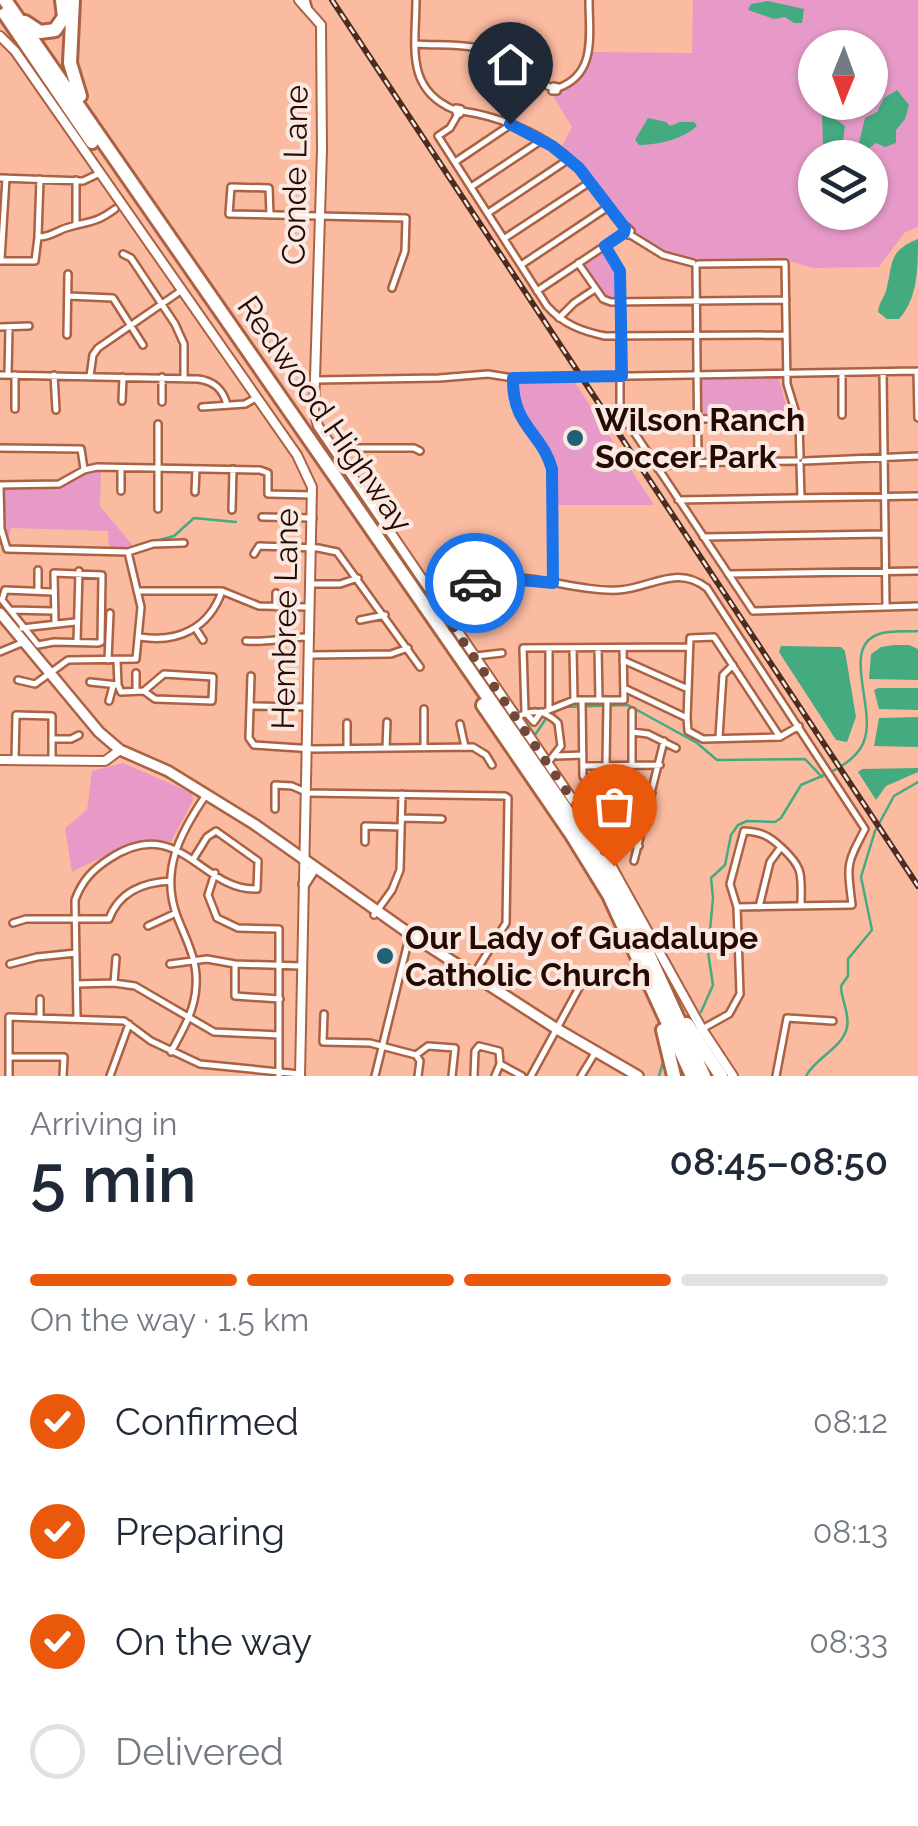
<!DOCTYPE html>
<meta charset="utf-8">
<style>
:root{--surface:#fff;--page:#f2f2f3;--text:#1f2937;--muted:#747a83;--line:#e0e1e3;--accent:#ea580c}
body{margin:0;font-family:Raleway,sans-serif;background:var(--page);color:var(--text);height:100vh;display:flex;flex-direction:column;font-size:38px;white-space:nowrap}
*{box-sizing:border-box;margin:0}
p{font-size:32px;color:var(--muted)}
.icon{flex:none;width:55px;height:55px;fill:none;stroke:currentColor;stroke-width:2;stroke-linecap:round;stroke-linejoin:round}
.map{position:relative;height:1076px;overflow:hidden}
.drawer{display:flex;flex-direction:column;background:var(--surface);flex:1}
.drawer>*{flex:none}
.needle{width:65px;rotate:181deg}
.tools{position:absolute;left:798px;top:30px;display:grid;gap:20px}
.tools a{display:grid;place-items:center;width:90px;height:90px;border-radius:50%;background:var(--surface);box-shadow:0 2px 8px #0004;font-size:50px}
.pin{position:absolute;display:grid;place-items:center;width:85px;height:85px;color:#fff;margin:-102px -42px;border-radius:50% 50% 50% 0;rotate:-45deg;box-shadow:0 0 10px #0007}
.pin .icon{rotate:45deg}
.courier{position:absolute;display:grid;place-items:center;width:100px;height:100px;margin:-50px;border:8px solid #1a73e8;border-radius:50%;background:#fff;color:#222;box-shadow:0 2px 12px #0007}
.overview em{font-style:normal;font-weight:600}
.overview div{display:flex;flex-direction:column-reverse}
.overview{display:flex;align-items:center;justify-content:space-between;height:170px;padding:0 30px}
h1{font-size:65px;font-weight:600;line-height:75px}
.bar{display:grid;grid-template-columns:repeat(4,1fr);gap:15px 10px;align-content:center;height:120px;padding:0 30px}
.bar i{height:12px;border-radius:8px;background:var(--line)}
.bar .current{background:var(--accent)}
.bar p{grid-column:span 4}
ol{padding:0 30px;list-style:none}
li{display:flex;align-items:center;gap:30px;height:110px}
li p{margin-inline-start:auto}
li .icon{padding:10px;border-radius:50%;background:var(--accent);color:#fff;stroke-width:4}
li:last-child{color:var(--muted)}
li i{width:55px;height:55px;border:5px solid var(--line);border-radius:50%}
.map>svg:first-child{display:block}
.green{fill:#e79ac8;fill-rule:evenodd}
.water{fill:#44aa80}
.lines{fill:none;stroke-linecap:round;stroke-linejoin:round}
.stream{stroke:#44aa80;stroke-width:2.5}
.minor-casing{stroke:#aa6243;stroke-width:10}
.tertiary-casing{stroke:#aa6243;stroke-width:12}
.secondary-casing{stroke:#aa6243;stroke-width:14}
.motorway-casing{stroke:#aa6243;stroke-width:18}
.minor{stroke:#fff;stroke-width:5}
.tertiary{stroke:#fff;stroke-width:8}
.secondary{stroke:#fff;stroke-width:9}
.motorway{stroke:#fff;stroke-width:12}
.rail-casing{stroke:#4d2b1f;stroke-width:6}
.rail{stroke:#f9e9e2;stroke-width:2.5;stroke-dasharray:8;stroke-linecap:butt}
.done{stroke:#714839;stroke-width:10;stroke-dasharray:0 18}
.route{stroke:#1a73e8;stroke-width:12}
.poi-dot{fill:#206175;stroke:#f9e9e2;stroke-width:4}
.labels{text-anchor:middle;stroke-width:8;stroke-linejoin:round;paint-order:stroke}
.street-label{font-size:32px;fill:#260a01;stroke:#f9e9e2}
.poi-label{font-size:32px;font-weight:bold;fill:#260a01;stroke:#f9e9e2;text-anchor:start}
</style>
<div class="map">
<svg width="918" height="1076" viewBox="0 0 918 1076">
<rect width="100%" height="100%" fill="#fbbba1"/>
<path class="green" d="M693,0H918V227L905,232L879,267L812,268L784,259L702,261L674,257L637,237L592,179L561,149L572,127L548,88L553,84L578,80L587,68L591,52L692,53ZM815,48H870V102H815ZM815,158H870V212H815Z
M600,251L604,252L616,273V298L601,294L583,267L584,262Z
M778,375L790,419H753L700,413L701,376Z
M574,381L654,505H558L556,464L522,410L518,386L520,382Z
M101,470L100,506L134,547H109L108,531L11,528L7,545L3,530L5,489L59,487L89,472Z
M123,763L192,793L193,800L171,842H133L72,872L65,828L87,810L92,771Z"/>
<path class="water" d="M768,1L804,9L802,23H794L785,17L774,19L748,10L751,4Z
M897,90L909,105L905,119L896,130V143L885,147L876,143L867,150L862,149L859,143L865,118L877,112L884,98Z
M827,113L845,126L842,149L838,153L823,144L822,116Z
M648,118L666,122L670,126L680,122H694L697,126C683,139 658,145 639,145L635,140Z
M918,239C918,268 918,298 899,319H887L878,312C879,301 885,298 887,287C893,261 889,251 918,239Z
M894,645H909L918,649V680L869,679L871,654L881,647Z
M781,646L841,647L845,651L856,717L847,742L836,740L779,652Z
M878,688H918V710L879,709L874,690Z
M918,717V747L874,746L879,718Z
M918,768V772L886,786L876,800L858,772L862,769Z"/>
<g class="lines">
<path class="stream" d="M159,540L174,536L194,518L236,522
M512,703L535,735L547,717L563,707L628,705L697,743L717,760L805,759L822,777
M701,1012L713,985L708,952L713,898L711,878L725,865L731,835L738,825L747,821L775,822L781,818L801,785C821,776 847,768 860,749C883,717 837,648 879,634C890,630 906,632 918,631
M659,1076L664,1058
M806,1076C816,1057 843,1048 847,1027C850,1013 841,1000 841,986L848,976V959L872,930L861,877L875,831L894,796L918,782"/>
<g class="minor-casing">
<path id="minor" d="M416,0C416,45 404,89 455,110
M416,44C444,46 479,43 505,56C522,65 533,81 552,88
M553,86L558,87L557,91H552Z
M558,88C597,74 589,35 589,0
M456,108L461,109L460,114L456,113Z
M462,111C503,117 554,138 581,171C596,189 609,210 625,228
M458,114L450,128L438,136L547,306C563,324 581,331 605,336L786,335
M455,162L510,125
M0,178L83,181L100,173
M471,187L542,140
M488,213L569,159
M270,215L269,188L231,187L229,214L406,218L405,251L392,288
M76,225V180
M627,227L631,231L628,235L623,231Z
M629,234L663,255L693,263
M38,236L40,179
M505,238L590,182
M605,246L620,271V411L753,611L918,606
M123,254L131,258L175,324L184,344V378
M1,260L6,178
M0,261H35L38,237C52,237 57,230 69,227C90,221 96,223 115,209
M578,263L603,299L611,302L786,300
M698,264L785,263L787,384L799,423L800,457
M521,265L608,207
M696,266L698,462
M537,291L624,233
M68,296L113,298L143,345
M559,318L574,303L595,289
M0,327L29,326
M67,335L68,274
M917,371L918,418
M883,372L886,606
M842,373V415
M8,374L9,327
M0,375L198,379C214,381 223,389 227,405
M15,375V409
M54,375L56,410
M90,376L93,355L98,348L182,290
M513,378C512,426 541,432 552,469L553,583
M317,380L439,378L488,374L513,378L918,371
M122,401L123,377
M162,402V377
M202,407L245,404L256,398
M629,426C665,410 713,420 750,424C766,425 783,424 799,423
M0,448L81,449L84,469
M333,448H414L420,451
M804,461L918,456
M800,464L801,498
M658,469L675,463L797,461
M121,491V468
M195,492L196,469
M678,500L918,496
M158,509V424
M232,510L233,469
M262,517L313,518
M703,537L885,534
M184,543L153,544L128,552L7,549L1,529L0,485L59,484L84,470L97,467L260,470L268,473V494L312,495
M254,554L259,546L318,548L337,552L420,667
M728,574L918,571
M312,584H340L358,578
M38,591V570
M140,591H222L259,606L308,607
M53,592L5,590L2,600L38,645L54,642L98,643L101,642L102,575L54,573L55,622
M440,602C457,591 474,580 496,578C537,574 578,592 619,590C651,588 677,564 707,588L865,829C846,865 847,863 852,905L737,907
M276,607V593
M11,610L53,611
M360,620L385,615
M22,628L75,622
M196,629L203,640
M140,637C177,643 209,629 222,591
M246,641C268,643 286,637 307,637
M77,642L79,571
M549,648V708
M573,648L574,700
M598,648L599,700
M0,652L24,642
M311,655L391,654L408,648
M476,656L502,653
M108,660L110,613
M623,660L688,689
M117,661L118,685
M164,674L213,677L212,701L155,699L144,691Z
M251,676L249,738L254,745L314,749L473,747L486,755L492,765
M18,680L35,684L68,660L136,659L141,607L128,552
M90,682L118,685L121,692L144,691
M624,688L687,718
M136,691V673
M582,700L583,776L622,842L639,846
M109,701L113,686
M250,706L306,707
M424,709V748
M541,712L534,722L525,712L523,648L689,647
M544,712L574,700H624L623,648
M516,718C532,708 545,710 558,723L561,746L547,764
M460,724L465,747
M632,732L648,734L676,748
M719,737L723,675L733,665
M780,737L714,637L690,638L687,718L688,731L703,739L780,737L799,726
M52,739H71L79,735
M347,748V723
M386,748L387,722
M557,756L583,755
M15,761L16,715L52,716V761
M606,765L607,700
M632,765V711
M583,766L660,765
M275,809V785L292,786L308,793L505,796L508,798L506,923L471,979
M583,815L610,794L652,793
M401,818L442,819
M365,842V826L401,827
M634,861L664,741
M215,873L208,895L217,918L238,928L279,929V1076
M759,907L770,862L781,847
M374,915L392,890L400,870L402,794
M13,923L26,919H109C119,892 144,882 171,881
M148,926L176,913
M10,964L37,957L76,953
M170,964L207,959L235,964L301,966
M235,965V996L280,999
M114,983L116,958
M77,984L114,983L135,986L214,1032L279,1035
M324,1014L323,1042L370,1043L416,1055L428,1046L455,1048L452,1076
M40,1017V999
M77,1018L75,900C82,881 92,870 109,859C179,812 202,892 257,889L258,861L216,831L207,837L194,858
M702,1029L729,1014L740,994L737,907L730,884L744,831C762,832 769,836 781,847C805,869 801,875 801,906
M171,1052C182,1031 195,1011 196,986C198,962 187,941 178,919C159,872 180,833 206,795
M416,1055L420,1061L418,1076
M9,1057H64L63,1076
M500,1064L522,1076
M9,1076V1017L124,1021L151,1041L200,1064L300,1074
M110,1076L129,1024
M375,1076L410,934
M474,1076L475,1051L479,1046L499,1051L500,1064L495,1076
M531,1076L580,986L567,978
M581,1076L595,1053
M776,1076L787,1018L833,1021"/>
</g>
<g class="tertiary-casing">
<path id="tertiary" d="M299,0L321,25L322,150L314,411L318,426L583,815L702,1029L733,1076
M0,36L15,51L297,455L312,487L300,1076
M0,760L105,761L120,750"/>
</g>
<g class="secondary-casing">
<path id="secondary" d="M304,0L306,7
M0,613L99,732L120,750L168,771L254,824L410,934L557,1029L638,1076
M304,884L313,870"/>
</g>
<g class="motorway-casing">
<path id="motorway" d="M5,0L587,840L632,918L704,1076
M73,0L70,63L80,96
M5,14L92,142
M25,22L40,32L55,30L64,17L62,0
M483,705L572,835L609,895L692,1076
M687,1024L721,1076
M663,1030L674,1076"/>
</g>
<use href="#minor" class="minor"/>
<use href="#tertiary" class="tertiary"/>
<use href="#secondary" class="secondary"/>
<use href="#motorway" class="motorway"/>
<g class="rail-casing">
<path id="rail" d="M332,0L918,886"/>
</g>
<use href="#rail" class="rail"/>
</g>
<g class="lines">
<path class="done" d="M475,583L437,604L583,815L614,866"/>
<path class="route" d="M475,583L500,578L553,583L552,469C542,432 512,427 513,378L622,376L620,271L605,246L624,233L625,228L579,168L552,146L510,124"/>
</g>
<g class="poi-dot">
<circle cx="575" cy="438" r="10"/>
<circle cx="385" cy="956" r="10"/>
</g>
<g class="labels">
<g class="street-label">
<text transform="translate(295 175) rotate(-89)" y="11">Conde Lane</text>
<text transform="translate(325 414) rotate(55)" y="11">Redwood Highway</text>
<text transform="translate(285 619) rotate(-89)" y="11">Hembree Lane</text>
</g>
<g class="poi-label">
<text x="595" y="431">Wilson Ranch<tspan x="595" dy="37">Soccer Park</tspan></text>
<text x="405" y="949">Our Lady of Guadalupe<tspan x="405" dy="37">Catholic Church</tspan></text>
</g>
</g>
</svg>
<div class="tools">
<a><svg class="needle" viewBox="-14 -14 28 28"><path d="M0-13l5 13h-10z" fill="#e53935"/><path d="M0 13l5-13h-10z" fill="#747a83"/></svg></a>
<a><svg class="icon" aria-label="layers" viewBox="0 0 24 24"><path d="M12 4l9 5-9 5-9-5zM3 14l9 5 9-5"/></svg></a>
</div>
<div class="pin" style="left:614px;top:866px;background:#ea580c"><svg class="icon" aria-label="bag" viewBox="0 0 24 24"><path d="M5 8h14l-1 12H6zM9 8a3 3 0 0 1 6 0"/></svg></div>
<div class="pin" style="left:510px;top:124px;background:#1f2937"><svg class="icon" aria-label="home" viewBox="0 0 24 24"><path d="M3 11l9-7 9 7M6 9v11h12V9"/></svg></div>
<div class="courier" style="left:475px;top:583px"><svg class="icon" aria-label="car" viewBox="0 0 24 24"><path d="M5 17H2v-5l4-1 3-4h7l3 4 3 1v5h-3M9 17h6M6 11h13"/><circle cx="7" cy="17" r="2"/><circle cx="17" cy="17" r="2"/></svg></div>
</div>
<section class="drawer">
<div class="overview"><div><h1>5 min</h1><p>Arriving in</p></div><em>08:45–08:50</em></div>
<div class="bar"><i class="current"></i><i class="current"></i><i class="current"></i><i></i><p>On the way · 1.5 km</p></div>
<ol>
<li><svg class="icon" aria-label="check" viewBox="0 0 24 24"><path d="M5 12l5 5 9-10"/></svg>Confirmed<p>08:12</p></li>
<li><svg class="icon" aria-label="check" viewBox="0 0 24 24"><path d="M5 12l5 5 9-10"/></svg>Preparing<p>08:13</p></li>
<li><svg class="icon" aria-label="check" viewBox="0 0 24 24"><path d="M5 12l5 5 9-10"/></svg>On the way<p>08:33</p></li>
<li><i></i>Delivered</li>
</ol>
</section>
